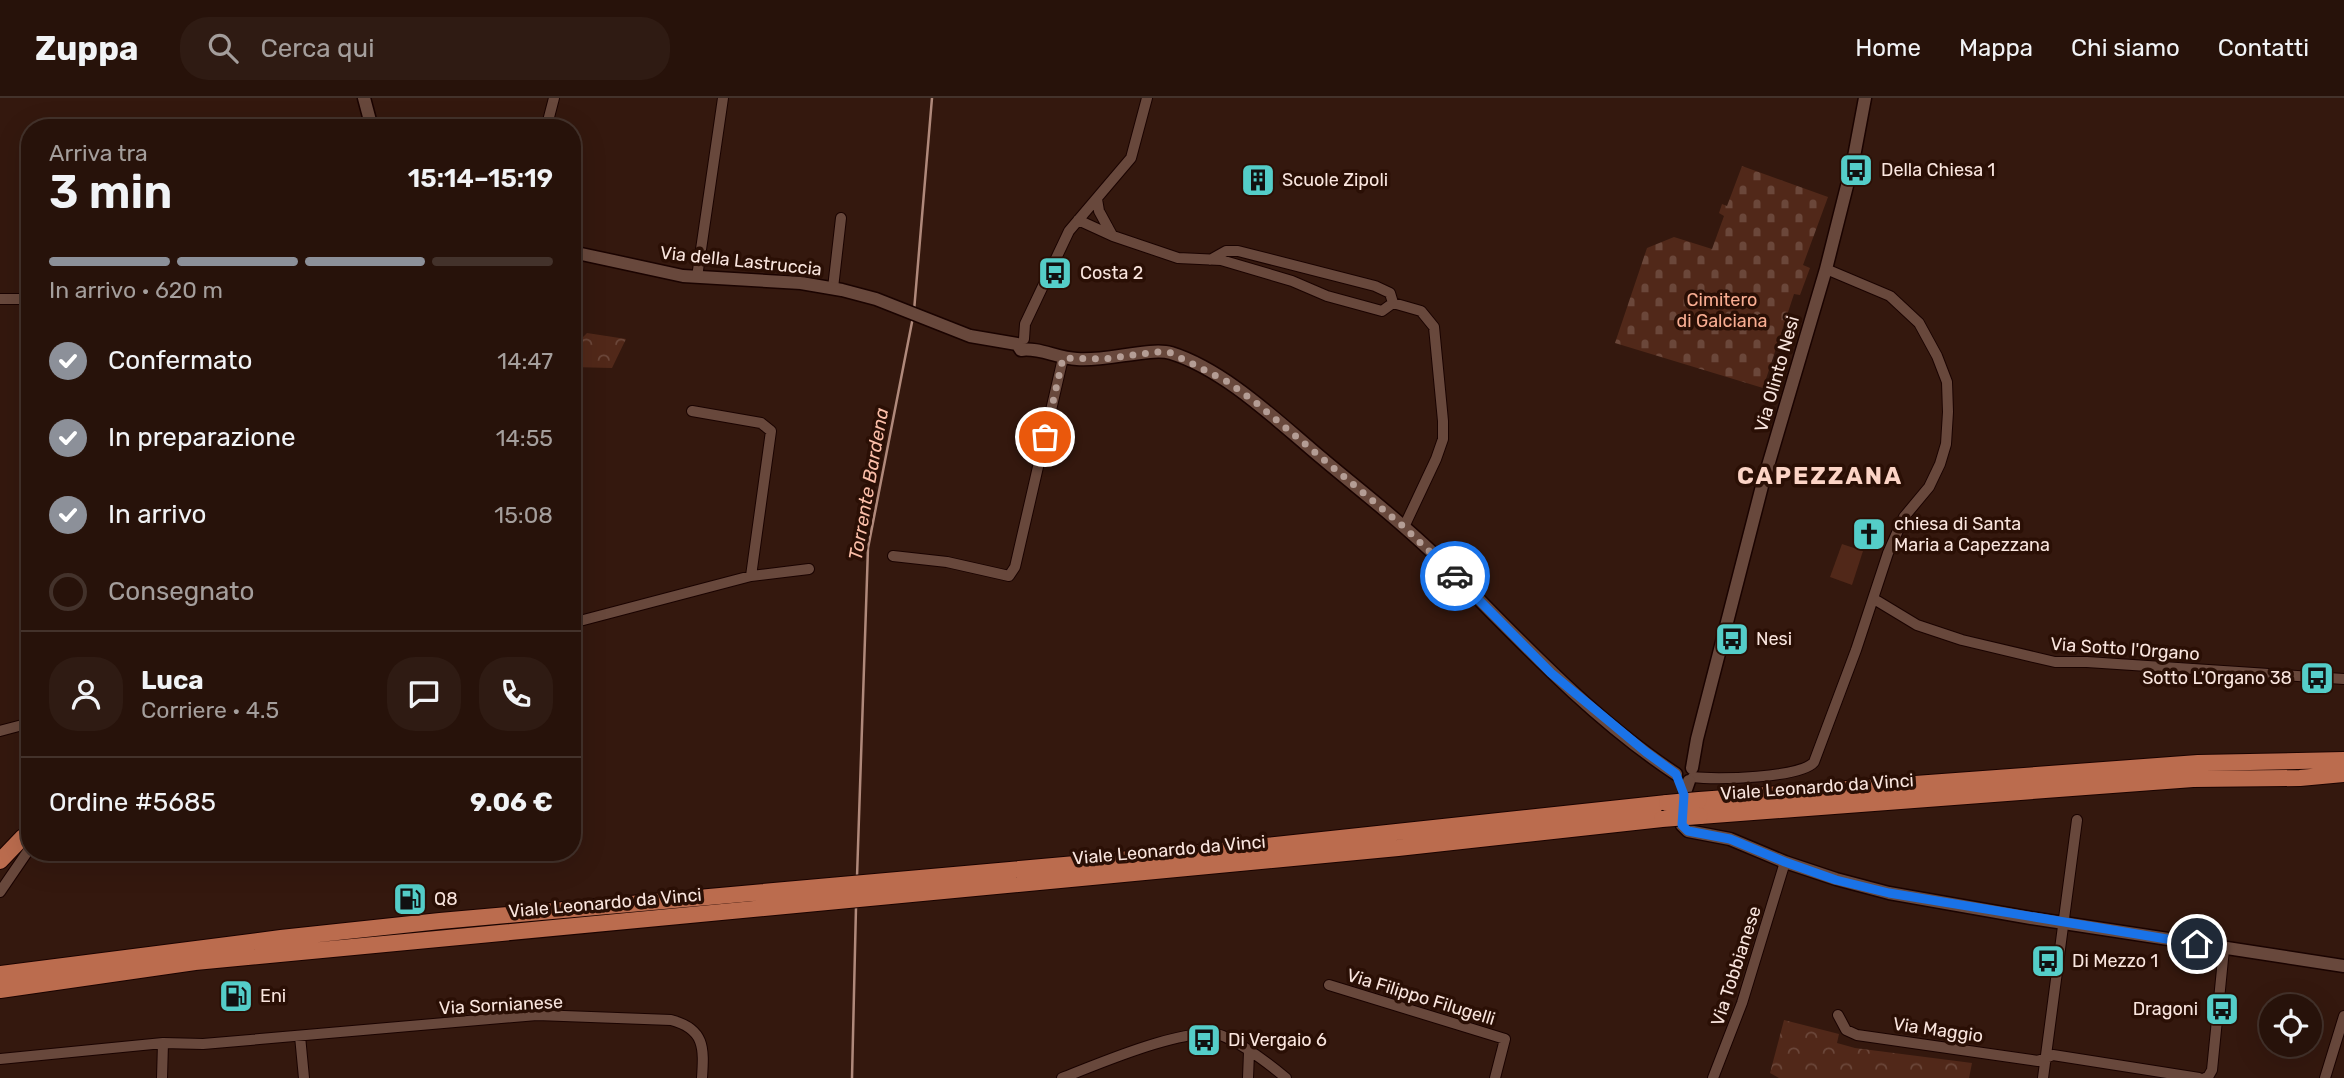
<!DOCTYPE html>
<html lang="it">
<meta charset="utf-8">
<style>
:root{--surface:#27120a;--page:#2f1b13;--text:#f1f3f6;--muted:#a49e9c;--line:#43322b;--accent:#8c9099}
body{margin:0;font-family:Rubik,sans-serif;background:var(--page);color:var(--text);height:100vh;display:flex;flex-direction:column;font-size:26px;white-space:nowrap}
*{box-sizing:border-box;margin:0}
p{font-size:23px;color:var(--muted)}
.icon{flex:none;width:38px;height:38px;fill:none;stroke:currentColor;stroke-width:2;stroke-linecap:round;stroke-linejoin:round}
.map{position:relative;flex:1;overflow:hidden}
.panel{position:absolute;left:21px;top:21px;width:560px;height:742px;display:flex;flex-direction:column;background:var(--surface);border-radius:28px;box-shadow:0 7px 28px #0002,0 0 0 2px var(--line)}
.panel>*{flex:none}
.buttons{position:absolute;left:2259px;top:896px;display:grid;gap:14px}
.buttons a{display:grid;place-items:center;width:63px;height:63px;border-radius:50%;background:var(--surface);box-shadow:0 7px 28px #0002,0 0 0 2px var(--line);font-size:35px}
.pin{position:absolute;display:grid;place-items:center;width:60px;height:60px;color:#fff;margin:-30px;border:4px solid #fff;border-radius:50%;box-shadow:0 2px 7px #0007}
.courier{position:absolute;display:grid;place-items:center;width:70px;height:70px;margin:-35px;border:5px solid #1a73e8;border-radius:50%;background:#fff;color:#222;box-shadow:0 2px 9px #0007}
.summary em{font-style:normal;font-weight:600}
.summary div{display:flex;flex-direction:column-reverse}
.summary{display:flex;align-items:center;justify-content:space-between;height:119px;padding:0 28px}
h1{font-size:46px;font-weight:600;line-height:52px}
.bar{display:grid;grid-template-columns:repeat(4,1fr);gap:10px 7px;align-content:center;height:84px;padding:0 28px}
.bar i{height:9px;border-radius:5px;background:var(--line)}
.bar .on{background:var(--accent)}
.bar p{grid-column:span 4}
.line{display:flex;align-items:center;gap:18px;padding:0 28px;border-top:2px solid var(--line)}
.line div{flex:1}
.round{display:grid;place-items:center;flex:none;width:74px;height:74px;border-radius:28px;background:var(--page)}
ol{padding:0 28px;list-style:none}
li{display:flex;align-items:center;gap:21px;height:77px}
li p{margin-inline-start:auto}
li .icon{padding:7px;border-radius:50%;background:var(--accent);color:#fff;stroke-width:4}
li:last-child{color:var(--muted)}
li i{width:38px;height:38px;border:4px solid var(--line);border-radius:50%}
header{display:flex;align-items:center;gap:42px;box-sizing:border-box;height:98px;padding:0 35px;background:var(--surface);border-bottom:2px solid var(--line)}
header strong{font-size:33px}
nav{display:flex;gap:38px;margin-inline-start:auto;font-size:24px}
.search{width:490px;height:63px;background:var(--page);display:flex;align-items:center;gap:18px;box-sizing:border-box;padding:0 24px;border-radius:28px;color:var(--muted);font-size:26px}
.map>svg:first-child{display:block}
.grass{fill:#512819}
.cemetery{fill:url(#cemetery-stones)}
.park{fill:url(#park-crowns)}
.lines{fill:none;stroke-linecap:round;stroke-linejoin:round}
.stream{stroke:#b0897b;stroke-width:2.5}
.minor-casing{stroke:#1a0300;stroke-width:12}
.tertiary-casing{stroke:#1a0300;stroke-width:15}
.trunk-casing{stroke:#1a0300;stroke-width:18}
.minor{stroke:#68483c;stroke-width:10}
.tertiary{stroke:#68483c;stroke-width:12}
.trunk{stroke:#bb6c4e;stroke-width:16}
.trunk-bridge-casing{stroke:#1a0300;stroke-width:18;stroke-linecap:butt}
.trunk-bridge{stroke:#bb6c4e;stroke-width:16}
.done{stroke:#b49d95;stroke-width:7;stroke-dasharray:0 12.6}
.route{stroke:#1a73e8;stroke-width:9}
.labels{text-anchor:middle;stroke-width:7;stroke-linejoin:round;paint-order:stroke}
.poi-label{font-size:18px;fill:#f9e5de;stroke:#2a0f05;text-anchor:start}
.street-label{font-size:18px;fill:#f9e5de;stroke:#2a0f05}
.park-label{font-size:18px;fill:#f8ad92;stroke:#2a0f05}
.water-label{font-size:19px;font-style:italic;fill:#fbbea8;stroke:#2a0f05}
.district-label{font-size:24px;font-weight:bold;letter-spacing:2px;fill:#fcd4c6;stroke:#2a0f05}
</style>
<header>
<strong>Zuppa</strong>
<div class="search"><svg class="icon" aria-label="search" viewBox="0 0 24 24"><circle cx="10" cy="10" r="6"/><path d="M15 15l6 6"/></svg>Cerca qui</div>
<nav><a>Home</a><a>Mappa</a><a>Chi siamo</a><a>Contatti</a></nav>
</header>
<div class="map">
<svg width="2344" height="980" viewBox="0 0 2344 980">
<defs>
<pattern id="cemetery-stones" width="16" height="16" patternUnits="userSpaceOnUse" patternTransform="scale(1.75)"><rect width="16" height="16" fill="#512819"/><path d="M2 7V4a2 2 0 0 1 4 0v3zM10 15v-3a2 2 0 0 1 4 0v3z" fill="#6b473a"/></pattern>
<pattern id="park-crowns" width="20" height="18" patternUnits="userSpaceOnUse" patternTransform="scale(1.75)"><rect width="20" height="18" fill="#512819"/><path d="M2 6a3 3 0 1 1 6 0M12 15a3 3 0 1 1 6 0" fill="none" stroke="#6b473a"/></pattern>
</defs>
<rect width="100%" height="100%" fill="#34180e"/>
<path class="grass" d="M1842,446L1863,453L1852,487L1830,479Z"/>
<path class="cemetery" d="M1742,68L1828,99L1803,167L1810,170L1800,197L1794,196L1763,290L1615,245L1647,150L1674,139L1712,151L1724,118L1719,115L1722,106L1727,108Z"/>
<path class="park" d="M587,235L626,241L612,270L572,269V250Z
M1784,922L1839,936L1837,945L1855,950L1972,965L1969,980H1779L1770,975Z"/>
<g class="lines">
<path class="stream" d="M914,213L932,0
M857,779L868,450L913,219
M852,980L856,809"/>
<g class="minor-casing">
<path id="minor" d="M548,23L554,0
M1097,101L1099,113L1112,137
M1078,122L1113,138L1178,160L1221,162L1292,183L1327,198L1382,213L1393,205
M1210,162L1226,153H1238L1375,188L1390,195L1393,205
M697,179L723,0
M833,190L841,120
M0,201H30
M1393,205L1421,213L1434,229L1443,323V341L1436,361L1404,429
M1024,241L1025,226L1069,133L1131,60L1147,0
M692,313L761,325L771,333L751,478
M893,458L947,464L1009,478L1015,469L1063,260
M1874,501L1917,527L1962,542L2055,564H2087L2344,581
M572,525L751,478L809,471
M0,633L30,625
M1693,679C1715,682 1801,680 1814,664L1856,552L1888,455L1904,419L1929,389L1940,366L1946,346L1948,314L1947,284L1937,258L1919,225L1890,198L1826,171
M299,754V755
M0,794L30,750
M1329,887L1505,941L1495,980
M1838,917L1846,932L1857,937L2038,963L2053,957L2199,980
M300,938L304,980
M163,945L203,946L537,917L671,922C705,931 704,950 702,980
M0,961L163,945L162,980
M1062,980C1096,967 1189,926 1223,938C1244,947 1268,965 1286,980
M1248,980L1249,954
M1713,980L1742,905L1785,764
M2043,980L2077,722
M2205,980L2208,979L2212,972L2224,851
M2325,980L2344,918"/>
</g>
<g class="tertiary-casing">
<path id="tertiary" d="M364,0L372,30
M572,154L683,178L801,185L842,192L876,201L970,238L1017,246L1021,252C1038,249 1057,260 1077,261C1104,264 1150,249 1171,255C1222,271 1271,317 1311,351C1354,388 1400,422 1440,462C1515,537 1587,617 1676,676
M1692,670L1697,641L1762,388L1826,171L1853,64L1865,0
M1689,683C1683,698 1681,712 1682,727L1688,733L1730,741L1785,764L1836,781L1889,795L2031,820L2344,868"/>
</g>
<g class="trunk-casing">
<path id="trunk" d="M1699,702L2198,665L2344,662
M1700,718L2193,681L2300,680L2344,676
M0,763L23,739
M0,876L281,840L440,823L1210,754L1667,705
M0,892L195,864L1398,750L1662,721"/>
</g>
<use href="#minor" class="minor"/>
<use href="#tertiary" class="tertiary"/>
<use href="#trunk" class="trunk"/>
<g class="trunk-bridge-casing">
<path id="trunk-bridge" d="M1667,705L1699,702
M1662,721L1700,718"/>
</g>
<use href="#trunk-bridge" class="trunk-bridge"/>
</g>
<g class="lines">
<path class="done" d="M1045,339L1063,260L1104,261L1156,254H1169L1228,284L1255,304L1404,429L1455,478"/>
<path class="route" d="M1455,478L1551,575L1646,654L1676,676L1684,697L1682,727L1688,733L1730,741L1785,764L1836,782L1889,795L2197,846"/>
</g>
<defs>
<g id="bus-square" transform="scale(1.75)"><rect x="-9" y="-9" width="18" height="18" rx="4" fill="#54cdc8" stroke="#2a0f05"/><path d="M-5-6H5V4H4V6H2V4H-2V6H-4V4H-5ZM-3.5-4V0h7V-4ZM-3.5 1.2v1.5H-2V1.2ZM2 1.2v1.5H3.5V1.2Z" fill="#111"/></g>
<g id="building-square" transform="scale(1.75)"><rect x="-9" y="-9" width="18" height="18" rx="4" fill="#54cdc8" stroke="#2a0f05"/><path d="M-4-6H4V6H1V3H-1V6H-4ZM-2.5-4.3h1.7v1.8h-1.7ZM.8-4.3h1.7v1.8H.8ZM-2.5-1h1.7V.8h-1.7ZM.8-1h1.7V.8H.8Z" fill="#111"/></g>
<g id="church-square" transform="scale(1.75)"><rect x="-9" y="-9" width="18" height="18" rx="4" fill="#54cdc8" stroke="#2a0f05"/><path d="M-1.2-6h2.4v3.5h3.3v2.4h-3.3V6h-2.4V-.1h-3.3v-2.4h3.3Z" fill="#111"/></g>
<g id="fuel-square" transform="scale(1.75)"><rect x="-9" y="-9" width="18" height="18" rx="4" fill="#54cdc8" stroke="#2a0f05"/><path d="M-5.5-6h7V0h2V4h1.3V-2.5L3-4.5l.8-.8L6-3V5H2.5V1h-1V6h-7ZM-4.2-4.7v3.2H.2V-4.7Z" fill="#111"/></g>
</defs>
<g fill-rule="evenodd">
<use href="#bus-square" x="1856" y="72"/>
<use href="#building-square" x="1258" y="82"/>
<use href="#bus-square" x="1055" y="175"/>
<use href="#church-square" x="1869" y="436"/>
<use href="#bus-square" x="1732" y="541"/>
<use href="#bus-square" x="2317" y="580"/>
<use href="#fuel-square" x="410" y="801"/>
<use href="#bus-square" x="2048" y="863"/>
<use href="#fuel-square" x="236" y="898"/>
<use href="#bus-square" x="2222" y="911"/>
<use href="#bus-square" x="1204" y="942"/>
</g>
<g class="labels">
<g class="poi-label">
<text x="1881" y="78">Della Chiesa 1</text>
<text x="1282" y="88">Scuole Zipoli</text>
<text x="1080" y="181">Costa 2</text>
<text x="1894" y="432">chiesa di Santa<tspan x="1894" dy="21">Maria a Capezzana</tspan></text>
<text x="1756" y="547">Nesi</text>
<text x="2292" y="586" text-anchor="end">Sotto L'Organo 38</text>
<text x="434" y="807">Q8</text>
<text x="2072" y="869">Di Mezzo 1</text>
<text x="260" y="904">Eni</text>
<text x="2198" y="917" text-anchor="end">Dragoni</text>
<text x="1228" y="948">Di Vergaio 6</text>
</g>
<g class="street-label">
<text transform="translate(741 163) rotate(6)" y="6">Via della Lastruccia</text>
<text transform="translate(1777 276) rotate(-74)" y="6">Via Olinto Nesi</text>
<text transform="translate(2125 551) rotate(4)" y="6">Via Sotto l'Organo</text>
<text transform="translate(1817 689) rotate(-4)" y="6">Viale Leonardo da Vinci</text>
<text transform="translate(1169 752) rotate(-5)" y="6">Viale Leonardo da Vinci</text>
<text transform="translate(605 805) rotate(-5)" y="6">Viale Leonardo da Vinci</text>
<text transform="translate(1736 868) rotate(-72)" y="6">Via Tobbianese</text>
<text transform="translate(1421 899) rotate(17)" y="6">Via Filippo Filugelli</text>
<text transform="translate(501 907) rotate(-3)" y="6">Via Sornianese</text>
<text transform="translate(1938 932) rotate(8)" y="6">Via Maggio</text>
</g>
<g class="park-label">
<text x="1722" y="208">Cimitero<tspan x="1722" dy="21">di Galciana</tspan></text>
</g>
<g class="water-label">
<text transform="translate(868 386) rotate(-80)" y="7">Torrente Bardena</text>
</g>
<g class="district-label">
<text x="1820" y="386">CAPEZZANA</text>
</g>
</g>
</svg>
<div class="buttons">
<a><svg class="icon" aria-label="locate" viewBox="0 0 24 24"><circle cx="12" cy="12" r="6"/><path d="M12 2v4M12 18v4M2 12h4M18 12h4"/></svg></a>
</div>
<div class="pin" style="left:1045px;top:339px;background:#ea580c"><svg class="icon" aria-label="bag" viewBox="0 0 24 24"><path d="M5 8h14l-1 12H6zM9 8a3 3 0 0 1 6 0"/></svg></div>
<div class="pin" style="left:2197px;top:846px;background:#1f2937"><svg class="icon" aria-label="home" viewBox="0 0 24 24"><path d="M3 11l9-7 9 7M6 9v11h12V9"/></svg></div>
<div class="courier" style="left:1455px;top:478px"><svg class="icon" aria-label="car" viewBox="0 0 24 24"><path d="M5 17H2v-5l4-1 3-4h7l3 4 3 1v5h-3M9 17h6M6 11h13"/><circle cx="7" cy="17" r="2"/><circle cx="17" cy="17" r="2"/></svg></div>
<section class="panel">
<div class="summary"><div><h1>3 min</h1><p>Arriva tra</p></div><em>15:14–15:19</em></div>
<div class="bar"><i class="on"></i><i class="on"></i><i class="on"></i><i></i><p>In arrivo · 620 m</p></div>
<ol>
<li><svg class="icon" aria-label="check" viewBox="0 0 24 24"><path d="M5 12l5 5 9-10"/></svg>Confermato<p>14:47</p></li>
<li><svg class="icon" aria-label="check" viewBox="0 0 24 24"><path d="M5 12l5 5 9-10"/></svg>In preparazione<p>14:55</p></li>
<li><svg class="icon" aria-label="check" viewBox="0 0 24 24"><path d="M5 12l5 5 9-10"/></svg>In arrivo<p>15:08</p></li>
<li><i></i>Consegnato</li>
</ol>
<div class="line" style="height:126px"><a class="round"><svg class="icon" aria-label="person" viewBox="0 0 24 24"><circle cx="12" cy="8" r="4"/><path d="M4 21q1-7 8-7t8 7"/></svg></a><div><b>Luca</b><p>Corriere · 4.5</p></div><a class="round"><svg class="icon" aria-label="chat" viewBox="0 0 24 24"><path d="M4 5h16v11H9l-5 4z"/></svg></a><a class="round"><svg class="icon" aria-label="phone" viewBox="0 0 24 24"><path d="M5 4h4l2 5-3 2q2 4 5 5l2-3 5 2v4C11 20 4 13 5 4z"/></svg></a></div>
<div class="line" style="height:91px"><div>Ordine #5685</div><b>9.06 €</b></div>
</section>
</div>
